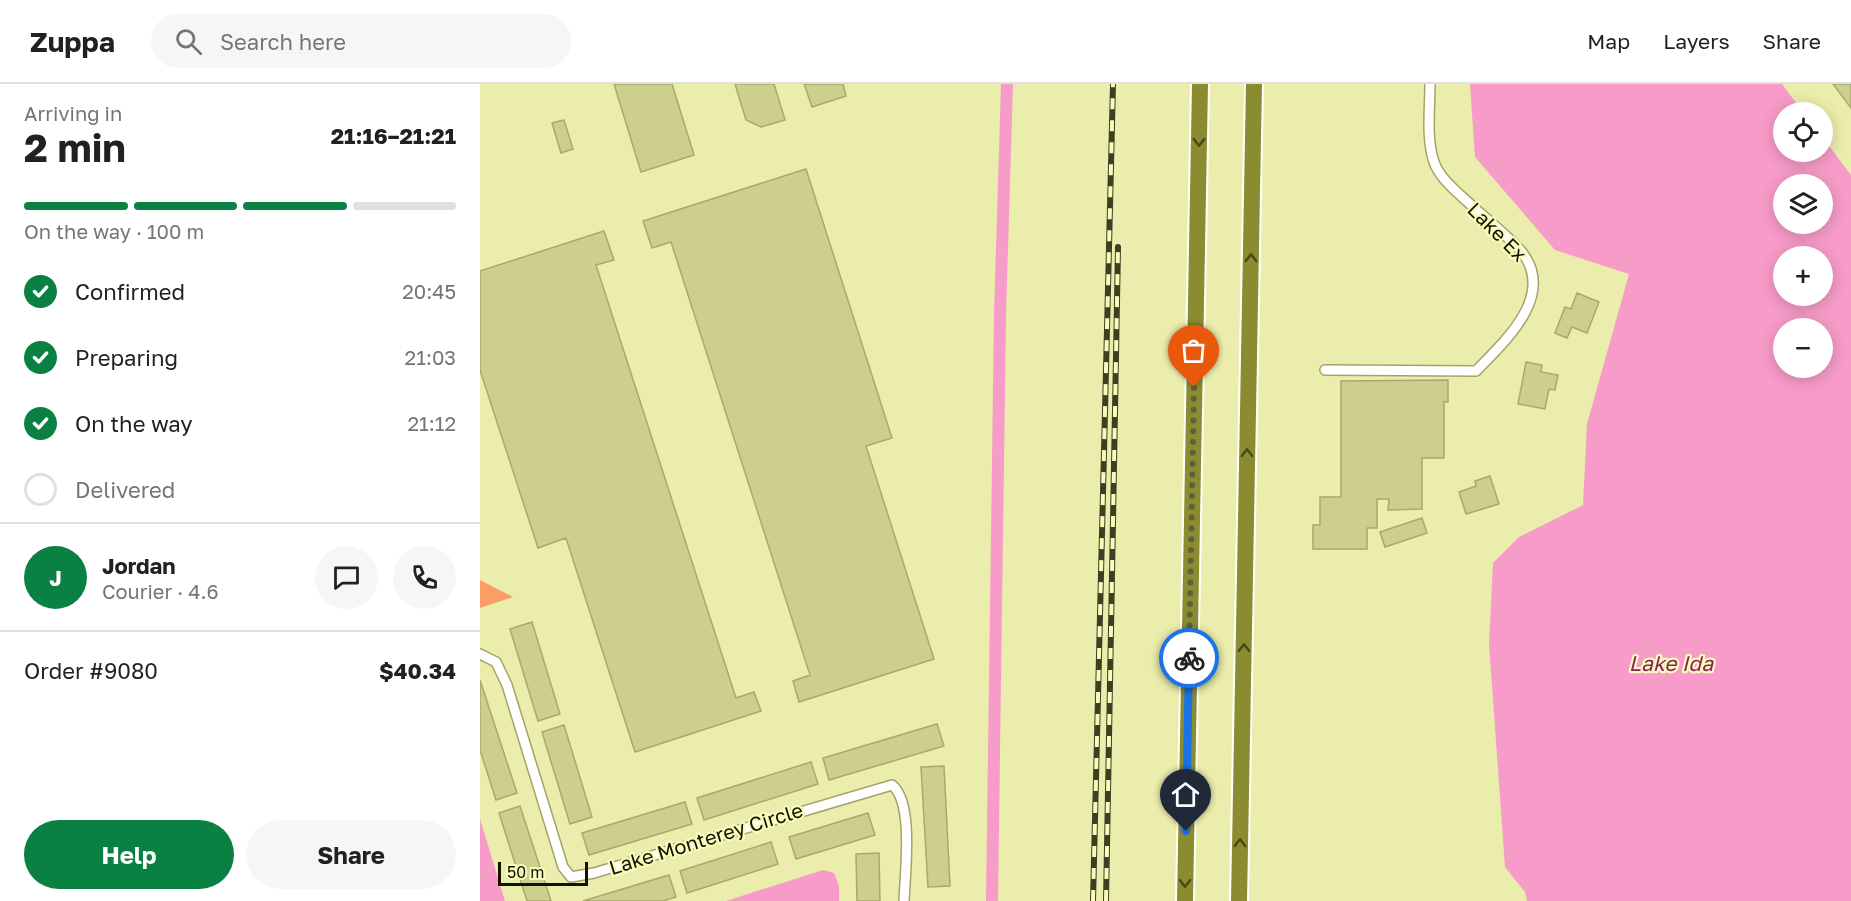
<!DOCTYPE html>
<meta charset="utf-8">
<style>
:root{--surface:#fff;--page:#f6f6f6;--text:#202124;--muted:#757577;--line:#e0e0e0;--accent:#0b8043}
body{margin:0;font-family:"Golos Text",sans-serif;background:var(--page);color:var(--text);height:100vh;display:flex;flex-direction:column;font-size:22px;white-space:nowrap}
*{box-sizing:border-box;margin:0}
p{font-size:20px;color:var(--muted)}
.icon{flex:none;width:33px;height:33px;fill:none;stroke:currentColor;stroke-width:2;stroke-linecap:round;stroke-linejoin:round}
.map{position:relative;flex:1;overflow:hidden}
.side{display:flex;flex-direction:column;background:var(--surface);width:480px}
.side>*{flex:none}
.controls{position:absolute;left:1293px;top:18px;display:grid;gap:12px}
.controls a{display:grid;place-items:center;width:60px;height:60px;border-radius:50%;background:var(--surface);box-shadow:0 3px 15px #0003;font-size:30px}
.scale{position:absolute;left:18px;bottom:15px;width:90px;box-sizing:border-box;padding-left:6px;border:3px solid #121200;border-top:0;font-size:16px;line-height:21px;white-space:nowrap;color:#121200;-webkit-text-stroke:4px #f8fbb9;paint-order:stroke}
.pin{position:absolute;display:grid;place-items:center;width:51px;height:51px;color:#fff;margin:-62px -26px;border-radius:50% 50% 50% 0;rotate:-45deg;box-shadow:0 0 6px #0007}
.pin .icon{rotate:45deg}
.courier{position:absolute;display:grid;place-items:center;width:60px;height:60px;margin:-30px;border:4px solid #1a73e8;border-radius:50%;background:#fff;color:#222;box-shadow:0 2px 8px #0007}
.head em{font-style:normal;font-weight:700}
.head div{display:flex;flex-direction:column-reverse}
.head{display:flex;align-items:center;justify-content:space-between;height:102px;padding:0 24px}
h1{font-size:39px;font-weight:700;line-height:45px}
.bar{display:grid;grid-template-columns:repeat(4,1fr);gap:9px 6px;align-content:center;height:72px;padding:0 24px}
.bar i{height:8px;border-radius:4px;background:var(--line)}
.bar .current{background:var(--accent)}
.bar p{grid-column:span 4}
.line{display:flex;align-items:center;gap:15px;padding:0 24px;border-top:2px solid var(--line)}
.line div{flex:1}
.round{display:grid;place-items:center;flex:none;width:63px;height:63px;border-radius:32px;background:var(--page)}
ol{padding:0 24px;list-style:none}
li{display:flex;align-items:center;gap:18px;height:66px}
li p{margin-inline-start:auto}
li .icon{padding:6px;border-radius:50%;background:var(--accent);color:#fff;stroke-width:4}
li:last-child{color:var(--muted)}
li i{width:33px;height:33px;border:3px solid var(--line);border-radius:50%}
.cta{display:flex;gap:12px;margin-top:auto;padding:12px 24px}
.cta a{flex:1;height:69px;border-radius:36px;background:var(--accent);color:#fff;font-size:24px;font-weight:700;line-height:69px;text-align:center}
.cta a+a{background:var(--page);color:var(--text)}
header{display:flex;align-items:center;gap:36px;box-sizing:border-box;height:84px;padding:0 30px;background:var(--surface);border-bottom:2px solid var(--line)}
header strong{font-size:28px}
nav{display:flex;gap:33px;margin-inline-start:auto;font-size:21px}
.search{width:420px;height:54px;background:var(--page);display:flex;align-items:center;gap:15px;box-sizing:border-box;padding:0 21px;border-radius:33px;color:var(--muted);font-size:22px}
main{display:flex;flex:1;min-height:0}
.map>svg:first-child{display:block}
.green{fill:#fc9d67}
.water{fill:#f79bc8;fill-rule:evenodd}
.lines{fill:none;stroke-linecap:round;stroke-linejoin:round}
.canal{stroke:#f79bc8;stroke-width:12}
.building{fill:#cdcf8f;stroke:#a8a96b;stroke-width:1.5}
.minor-casing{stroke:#a3a566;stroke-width:12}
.motorway-casing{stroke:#fff;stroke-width:20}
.minor{stroke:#fff;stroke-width:9}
.motorway{stroke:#8b8c30;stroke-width:16}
.rail-casing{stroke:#3e3e23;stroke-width:6}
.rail{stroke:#f8fbb9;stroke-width:4;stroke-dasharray:11;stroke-linecap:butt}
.oneway{stroke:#484916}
.done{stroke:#5e5f3c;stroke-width:6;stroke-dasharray:0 10.8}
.route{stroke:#1a73e8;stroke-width:8}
.labels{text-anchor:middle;stroke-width:4.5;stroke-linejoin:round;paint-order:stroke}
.street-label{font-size:20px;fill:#121200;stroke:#f8fbb9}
.water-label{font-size:21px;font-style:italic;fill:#86225c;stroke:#f8fbb9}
</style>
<header>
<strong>Zuppa</strong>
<div class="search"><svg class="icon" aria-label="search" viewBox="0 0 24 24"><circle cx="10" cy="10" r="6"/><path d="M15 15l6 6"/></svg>Search here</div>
<nav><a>Map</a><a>Layers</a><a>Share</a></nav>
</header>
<main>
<section class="side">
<div class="head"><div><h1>2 min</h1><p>Arriving in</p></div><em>21:16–21:21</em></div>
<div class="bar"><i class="current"></i><i class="current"></i><i class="current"></i><i></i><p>On the way · 100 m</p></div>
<ol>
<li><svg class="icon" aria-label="check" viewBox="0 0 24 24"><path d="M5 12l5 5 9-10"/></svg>Confirmed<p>20:45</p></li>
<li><svg class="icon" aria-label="check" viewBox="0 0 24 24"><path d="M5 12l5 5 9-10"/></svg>Preparing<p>21:03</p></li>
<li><svg class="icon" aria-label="check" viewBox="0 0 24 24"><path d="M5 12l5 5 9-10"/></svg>On the way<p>21:12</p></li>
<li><i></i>Delivered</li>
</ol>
<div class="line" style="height:108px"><b class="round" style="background:var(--accent);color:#fff">J</b><div><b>Jordan</b><p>Courier · 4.6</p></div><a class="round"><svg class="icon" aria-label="chat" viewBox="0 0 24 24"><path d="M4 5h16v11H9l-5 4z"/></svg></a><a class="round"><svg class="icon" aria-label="phone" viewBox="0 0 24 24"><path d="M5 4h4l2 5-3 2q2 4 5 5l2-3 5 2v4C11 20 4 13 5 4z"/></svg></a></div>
<div class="line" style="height:78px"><div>Order #9080</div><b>$40.34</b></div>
<div class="cta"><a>Help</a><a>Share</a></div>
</section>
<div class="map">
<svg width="1371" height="817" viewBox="0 0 1371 817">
<rect width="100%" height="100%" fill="#ebedac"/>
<path class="green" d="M0,496L33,513L0,524Z"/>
<path class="water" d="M990,0H1302L1323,28H1304V68H1342L1343,54L1371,91V817H1047L1045,808L1025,783L1009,560L1013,479L1039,453L1103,421L1107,340L1149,190L1075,166L995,73ZM1304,100H1342V140H1304ZM1304,172H1342V212H1304ZM1304,244H1342V284H1304Z
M0,735L25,817H0Z
M343,786L354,789L359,802V817H246Z"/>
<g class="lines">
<path class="canal" d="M512,817L520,230L527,0"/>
</g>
<path class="building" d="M134,0H192L214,71L161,88Z
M255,0H294L305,36L281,43L266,36Z
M324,0H363L366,12L332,23Z
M1353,0H1371V24Z
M84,36L93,65L81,69L72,39Z
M326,85L412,354L386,362L454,575L319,618L313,597L330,591L191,158L172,164L163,137Z
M124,147L134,176L116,181L256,614L274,608L281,627L155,668L86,454L58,464L0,286V187Z
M1097,209L1119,218L1107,249L1092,243L1087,254L1075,249L1085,223L1091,225Z
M1046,278L1062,281L1061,288L1078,291L1075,306L1069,305L1065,325L1038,320Z
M968,296V318H964V374H942V425L908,426L909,415H897V444H887V465H833V441H840V413H861V297Z
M1010,392L1019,420L986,430L979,408L996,402L995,397Z
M942,434L947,449L905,463L900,448Z
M52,538L80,630L58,637L30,545Z
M0,596L37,709L16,716L0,666Z
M457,640L464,662L349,696L343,674Z
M84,641L112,733L90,740L62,648Z
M331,678L338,700L224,736L217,714Z
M464,682L470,802L448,803L441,683Z
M205,718L212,740L109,771L102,749Z
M40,722L71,817H47L19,729Z
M388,729L395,751L316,775L309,753Z
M291,758L298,780L207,809L200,787Z
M399,769L400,817H377L376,770Z
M189,791L196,813L183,817H103Z"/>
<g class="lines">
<g class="minor-casing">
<path id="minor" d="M845,286L996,287C1025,257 1077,211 1041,167C1026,150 1006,135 990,120C977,108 960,95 954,78C946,54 950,25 950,0
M0,570L16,578L27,601L83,783L91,793L114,789L412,701C434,718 425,789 424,817"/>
</g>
<g class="motorway-casing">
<path id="motorway" d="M705,817L720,0
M759,817L774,0"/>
</g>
<use href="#minor" class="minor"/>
<use href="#motorway" class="motorway"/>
<g class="rail-casing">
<path id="rail" d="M613,817L633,0
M626,817L638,163"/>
</g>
<use href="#rail" class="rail"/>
</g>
<defs><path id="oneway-chevron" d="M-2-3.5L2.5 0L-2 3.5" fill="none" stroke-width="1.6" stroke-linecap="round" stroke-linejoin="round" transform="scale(1.5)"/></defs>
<g class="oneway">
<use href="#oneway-chevron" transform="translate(719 58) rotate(91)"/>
<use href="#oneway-chevron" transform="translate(771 174) rotate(-89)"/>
<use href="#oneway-chevron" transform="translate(767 369) rotate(-89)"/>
<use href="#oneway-chevron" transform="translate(764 564) rotate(-89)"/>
<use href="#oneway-chevron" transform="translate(760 759) rotate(-89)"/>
<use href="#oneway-chevron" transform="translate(705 799) rotate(91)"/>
</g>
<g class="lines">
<path class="done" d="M709,574L714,303"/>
<path class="route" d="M706,747L709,574"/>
</g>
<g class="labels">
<g class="street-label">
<text transform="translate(1017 148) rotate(45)" y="7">Lake Ex</text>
<text transform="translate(226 755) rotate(-17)" y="7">Lake Monterey Circle</text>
</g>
<g class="water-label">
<text x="1191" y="587">Lake Ida</text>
</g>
</g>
</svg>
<div class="controls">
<a><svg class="icon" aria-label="locate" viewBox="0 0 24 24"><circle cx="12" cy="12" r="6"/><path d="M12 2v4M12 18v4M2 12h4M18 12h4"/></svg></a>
<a><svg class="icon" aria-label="layers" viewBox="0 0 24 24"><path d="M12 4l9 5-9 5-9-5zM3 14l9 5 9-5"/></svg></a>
<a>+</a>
<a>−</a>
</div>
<div class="scale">50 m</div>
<div class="pin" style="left:714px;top:303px;background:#ea580c"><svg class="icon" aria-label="bag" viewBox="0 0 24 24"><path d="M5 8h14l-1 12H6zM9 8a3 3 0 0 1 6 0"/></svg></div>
<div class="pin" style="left:706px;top:747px;background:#1f2937"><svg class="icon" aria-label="home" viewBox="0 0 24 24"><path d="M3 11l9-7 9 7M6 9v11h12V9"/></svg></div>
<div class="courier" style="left:709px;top:574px"><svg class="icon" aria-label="bike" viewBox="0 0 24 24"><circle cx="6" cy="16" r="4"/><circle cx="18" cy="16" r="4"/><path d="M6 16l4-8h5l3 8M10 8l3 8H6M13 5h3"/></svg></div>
</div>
</main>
